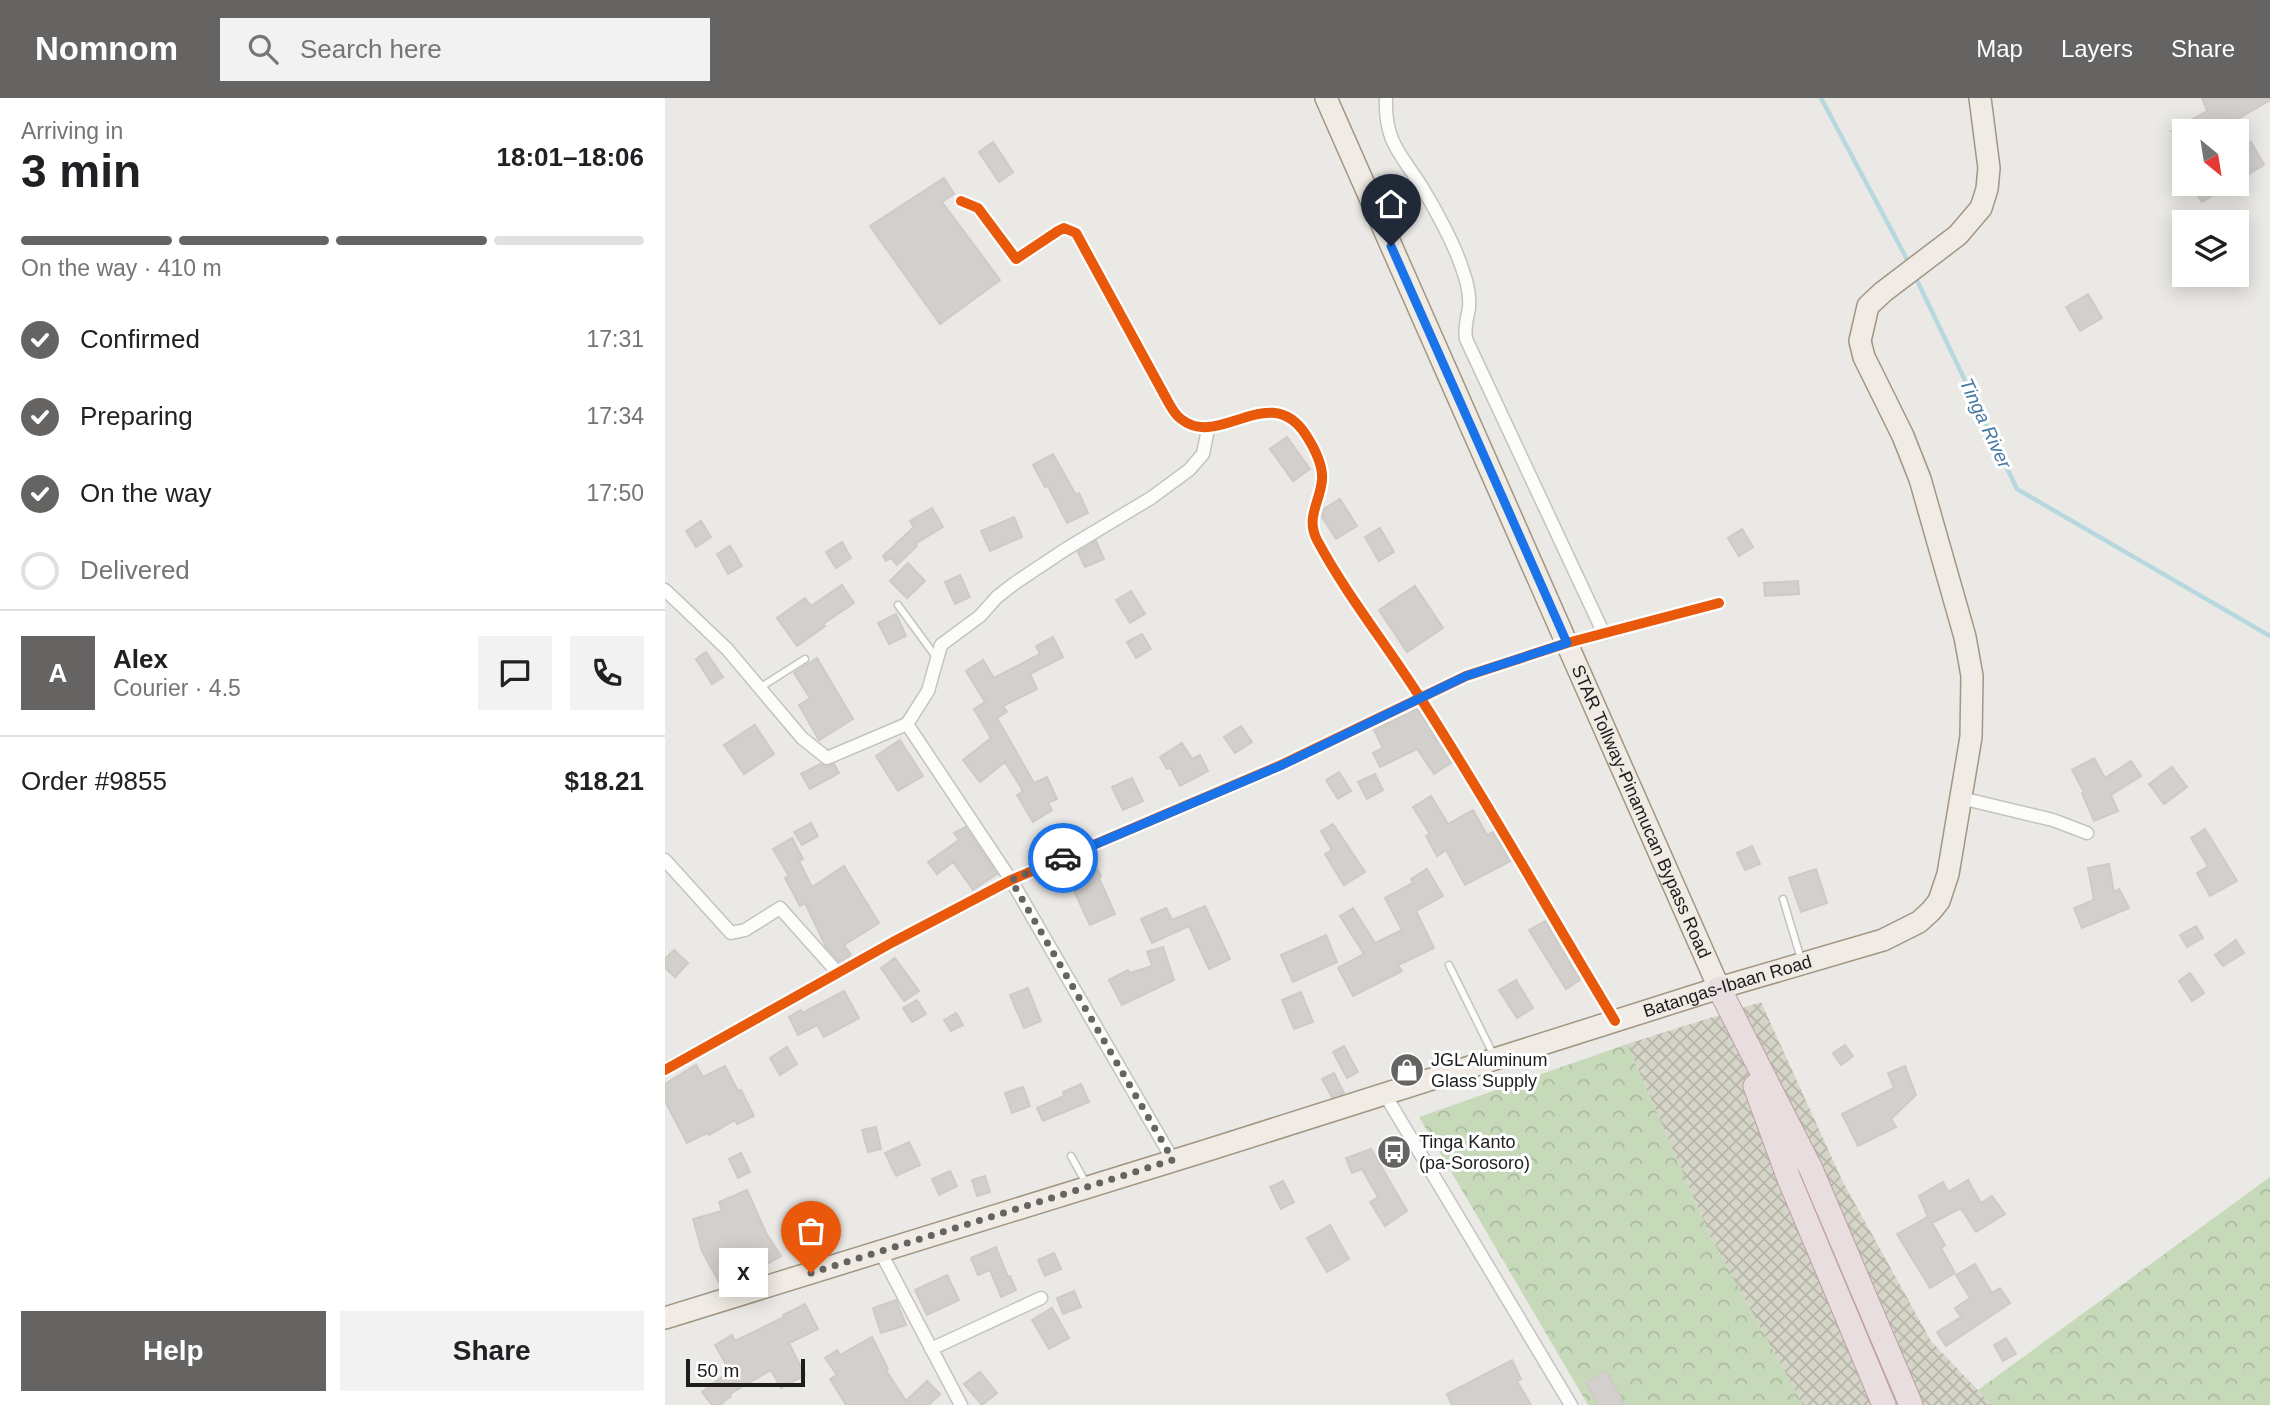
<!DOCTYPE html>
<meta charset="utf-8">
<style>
:root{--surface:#fff;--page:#f2f2f2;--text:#202124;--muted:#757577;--line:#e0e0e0;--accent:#656463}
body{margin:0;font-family:Arial,sans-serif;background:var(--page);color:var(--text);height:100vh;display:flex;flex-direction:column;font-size:26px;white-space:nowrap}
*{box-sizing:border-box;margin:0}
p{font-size:23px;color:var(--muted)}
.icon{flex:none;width:38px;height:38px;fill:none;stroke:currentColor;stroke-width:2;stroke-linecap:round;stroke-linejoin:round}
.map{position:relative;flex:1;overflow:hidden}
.drawer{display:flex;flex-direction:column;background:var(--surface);width:665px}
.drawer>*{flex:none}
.needle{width:46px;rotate:150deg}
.fabs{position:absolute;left:1507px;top:21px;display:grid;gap:14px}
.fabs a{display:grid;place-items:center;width:77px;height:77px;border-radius:0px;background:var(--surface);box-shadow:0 4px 18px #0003;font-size:35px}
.scale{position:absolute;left:21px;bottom:18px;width:119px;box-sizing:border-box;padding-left:7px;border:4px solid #1d1d1d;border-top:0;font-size:19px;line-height:24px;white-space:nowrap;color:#1d1d1d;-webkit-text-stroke:5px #fff;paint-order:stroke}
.pin{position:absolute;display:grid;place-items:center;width:60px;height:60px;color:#fff;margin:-72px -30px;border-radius:50% 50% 50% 0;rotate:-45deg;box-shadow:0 0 7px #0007}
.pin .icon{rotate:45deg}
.courier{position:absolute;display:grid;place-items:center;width:70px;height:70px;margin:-35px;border:5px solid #1a73e8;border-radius:50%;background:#fff;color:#222;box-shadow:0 2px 9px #0007}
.bubble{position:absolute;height:49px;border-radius:0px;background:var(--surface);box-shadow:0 4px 18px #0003;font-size:23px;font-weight:600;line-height:49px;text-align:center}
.head em{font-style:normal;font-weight:600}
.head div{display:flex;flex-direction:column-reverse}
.head{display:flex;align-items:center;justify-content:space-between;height:119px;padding:0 21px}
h1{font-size:46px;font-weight:600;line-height:52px}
.bar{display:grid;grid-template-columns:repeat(4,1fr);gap:10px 7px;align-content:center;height:84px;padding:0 21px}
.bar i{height:9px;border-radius:5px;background:var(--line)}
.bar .current{background:var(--accent)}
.bar p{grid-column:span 4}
.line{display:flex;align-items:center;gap:18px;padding:0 21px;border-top:2px solid var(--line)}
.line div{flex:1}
.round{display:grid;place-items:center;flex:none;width:74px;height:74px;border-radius:0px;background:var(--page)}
ol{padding:0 21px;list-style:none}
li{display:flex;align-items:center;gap:21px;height:77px}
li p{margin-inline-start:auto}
li .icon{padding:7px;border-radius:50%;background:var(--accent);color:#fff;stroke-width:4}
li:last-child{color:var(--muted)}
li i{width:38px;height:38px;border:4px solid var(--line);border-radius:50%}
.button{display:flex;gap:14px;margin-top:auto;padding:14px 21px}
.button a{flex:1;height:80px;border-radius:0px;background:var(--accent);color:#fff;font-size:28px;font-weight:600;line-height:80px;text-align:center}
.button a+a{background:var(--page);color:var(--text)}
header{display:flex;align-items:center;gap:42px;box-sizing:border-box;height:98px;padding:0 35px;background:var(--accent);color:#fff}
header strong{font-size:33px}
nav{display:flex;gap:38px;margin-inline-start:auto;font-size:24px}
.search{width:490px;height:63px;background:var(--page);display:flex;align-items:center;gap:18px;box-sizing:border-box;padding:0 24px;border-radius:0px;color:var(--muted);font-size:26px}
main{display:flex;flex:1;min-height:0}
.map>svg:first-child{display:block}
.construction{fill:url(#construction-cross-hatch)}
.forest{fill:url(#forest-crowns)}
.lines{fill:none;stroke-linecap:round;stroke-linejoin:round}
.stream{stroke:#b8d8df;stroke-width:4.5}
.building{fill:#d2cfcc;stroke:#cecbc7;stroke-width:2}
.service-casing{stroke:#c4c3c1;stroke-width:9}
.minor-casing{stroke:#c4c3c1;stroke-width:15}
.primary-casing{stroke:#a19681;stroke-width:24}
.motorway-casing{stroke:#c09da7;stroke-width:25}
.service{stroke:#fcfcfb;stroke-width:6}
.minor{stroke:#fcfcfb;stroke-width:12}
.primary{stroke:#f0ebe4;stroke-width:21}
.motorway{stroke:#e9dedf;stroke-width:23}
.cycleway-casing{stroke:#fff;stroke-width:15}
.cycleway{stroke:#e8590c;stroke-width:10}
.done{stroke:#656463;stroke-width:7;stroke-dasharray:0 12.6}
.route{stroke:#1a73e8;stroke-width:9}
.labels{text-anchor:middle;stroke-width:6;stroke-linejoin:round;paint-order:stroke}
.street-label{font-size:18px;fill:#1d1d1d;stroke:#fff}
.poi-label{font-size:18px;fill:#1d1d1d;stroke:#fff;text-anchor:start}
.water-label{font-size:19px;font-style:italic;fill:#4678a4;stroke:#fff}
</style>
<header>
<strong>Nomnom</strong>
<div class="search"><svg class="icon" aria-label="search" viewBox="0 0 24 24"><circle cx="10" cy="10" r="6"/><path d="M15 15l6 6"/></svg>Search here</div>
<nav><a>Map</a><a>Layers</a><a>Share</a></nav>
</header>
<main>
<section class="drawer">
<div class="head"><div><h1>3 min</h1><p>Arriving in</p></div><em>18:01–18:06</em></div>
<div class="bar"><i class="current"></i><i class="current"></i><i class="current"></i><i></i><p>On the way · 410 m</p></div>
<ol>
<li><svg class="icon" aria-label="check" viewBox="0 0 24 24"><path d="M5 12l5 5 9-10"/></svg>Confirmed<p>17:31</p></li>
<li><svg class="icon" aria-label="check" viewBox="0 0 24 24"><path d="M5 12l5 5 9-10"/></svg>Preparing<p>17:34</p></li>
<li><svg class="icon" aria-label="check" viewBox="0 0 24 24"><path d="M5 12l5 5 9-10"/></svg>On the way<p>17:50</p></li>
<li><i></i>Delivered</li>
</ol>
<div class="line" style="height:126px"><b class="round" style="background:var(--accent);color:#fff">A</b><div><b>Alex</b><p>Courier · 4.5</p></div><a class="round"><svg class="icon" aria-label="chat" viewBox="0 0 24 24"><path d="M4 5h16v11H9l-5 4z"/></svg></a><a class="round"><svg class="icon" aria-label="phone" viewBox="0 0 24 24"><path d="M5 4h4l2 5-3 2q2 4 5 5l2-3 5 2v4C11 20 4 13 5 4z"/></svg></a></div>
<div class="line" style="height:91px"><div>Order #9855</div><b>$18.21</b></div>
<div class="button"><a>Help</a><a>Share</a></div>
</section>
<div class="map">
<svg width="1605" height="1307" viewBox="0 0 1605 1307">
<defs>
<pattern id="construction-cross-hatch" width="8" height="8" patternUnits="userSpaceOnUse" patternTransform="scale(1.75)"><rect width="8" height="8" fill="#d4d4c7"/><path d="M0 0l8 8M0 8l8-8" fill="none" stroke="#b6b6aa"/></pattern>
<pattern id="forest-crowns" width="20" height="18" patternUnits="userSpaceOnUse" patternTransform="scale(1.75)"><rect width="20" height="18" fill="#c6daba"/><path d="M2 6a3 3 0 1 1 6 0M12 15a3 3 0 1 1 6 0" fill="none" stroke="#aabb9f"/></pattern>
</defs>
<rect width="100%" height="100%" fill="#ebe9e5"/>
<path class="construction" d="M1096,904L1177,1082L1266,1243L1327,1307H1138L1045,1138L962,946Z"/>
<path class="forest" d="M962,946L1045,1138L1138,1307H923L754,1019Z
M1605,1079V1307H1327L1313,1292Z"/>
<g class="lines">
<path class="stream" d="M1156,0L1244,165
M1249,176L1352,391L1605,538"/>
</g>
<path class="building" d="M1537,0H1605V2L1571,22L1583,45L1586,44L1599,67L1577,80L1572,72V33H1507L1542,13Z
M328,44L348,74L334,84L314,54Z
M279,80L289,96L277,104L335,182L275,226L205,128Z
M1524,86H1565L1537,104Z
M1423,196L1437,220L1415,233L1401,209Z
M622,339L645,371L628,383L605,351Z
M388,356L411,397L414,395L423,415L402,425L383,388L380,389L368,367Z
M675,401L692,428L671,441L657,419L659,411Z
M267,410L278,429L250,446L252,448L232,467L226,460L221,463L218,458L249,429L245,423Z
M349,419L357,439L325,453L316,433Z
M36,423L46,439L31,449L21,433Z
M715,430L729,454L714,463L700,439Z
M1077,431L1088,449L1074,458L1063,440Z
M431,443L439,461L420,469L413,454Z
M177,444L186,460L171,470L161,454Z
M65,448L77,468L63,476L52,456Z
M243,465L260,483L242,500L225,483Z
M295,477L305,499L290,506L280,484Z
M1133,483L1134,496L1100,498L1099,485Z
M177,487L189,505L158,526L160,528L132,548L112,520L140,500L146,508Z
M750,488L778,530L742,554L714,512Z
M466,493L480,516L465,525L451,502Z
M231,516L241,538L224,546L213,525Z
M477,536L486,551L471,560L462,544Z
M388,539L398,559L365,576L372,591L338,608L342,614L332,620L369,685L382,679L392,701L383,705L387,712L368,724L352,697L358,693L340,664L315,684L298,662L326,640L309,611L320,604L301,573L318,562L329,580L375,556L371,548Z
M41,554L58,579L47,586L31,561Z
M152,560L188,621L154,642L134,607L145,600L129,575Z
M752,611L786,665L769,676L752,651L715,669L708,655L718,650L709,632Z
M90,627L109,656L79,676L59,647Z
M576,628L587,644L570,655L559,639Z
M235,642L258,678L233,693L211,658Z
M517,645L527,661L535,657L543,673L515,688L505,669L502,671L495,659Z
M1429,660L1440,680L1466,663L1476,678L1446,697L1453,713L1429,723L1417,695L1419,694L1407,672Z
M155,666L162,669L169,666L174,675L145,691L136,676Z
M1507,669L1522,689L1499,706L1484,686Z
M674,674L686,693L673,701L661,682Z
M710,676L718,692L702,701L693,684Z
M467,680L478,703L458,712L447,689Z
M766,698L783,726L808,712L822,737L828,734L845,763L800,787L781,752L772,758L761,738L765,736L748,709Z
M146,725L153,738L137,747L129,734Z
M668,726L700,774L679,787L660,756L667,752L656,733Z
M300,729L332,776L308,792L288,764L272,776L263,764L294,742L289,735Z
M1540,731L1572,783L1545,798L1532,775L1543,768L1526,740Z
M127,740L138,761L134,763L147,789L179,768L214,825L179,847L186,857L175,864L161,849L140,805L135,808L120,780L124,778L108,751Z
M1087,748L1095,766L1080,772L1072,755Z
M425,758L436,778L434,780L450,816L425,827L409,793L397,772Z
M1444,766L1449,794L1454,791L1464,810L1417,830L1409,810L1429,802L1423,770Z
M762,771L778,798L751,813L769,850L733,867L737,873L688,898L673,870L699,856L675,818L688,810L710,845L737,832L720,800L748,785L746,781Z
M1151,771L1162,805L1136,814L1124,780Z
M540,808L565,861L544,871L524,828L487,845L476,821L501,810L507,822Z
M880,823L915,882L901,891L864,832Z
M1531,828L1538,840L1522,849L1515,837Z
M661,837L672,864L628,884L616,857Z
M1571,842L1579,855L1558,868L1550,857Z
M498,849L509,882L457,907L444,882L463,872L465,875L487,868L482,854Z
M9,852L23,865L10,879L0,870V861Z
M230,860L254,893L239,903L216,870Z
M1525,875L1539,895L1527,903L1514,883Z
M851,882L868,910L852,920L834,892Z
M363,890L376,923L359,930L345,897Z
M179,893L194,920L159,939L152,927L133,937L124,919L136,912L137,915Z
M636,894L648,924L629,931L617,902Z
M252,902L261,916L247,924L238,910Z
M291,915L298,927L286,933L279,922Z
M1180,947L1188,958L1176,967L1168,955Z
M679,948L693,974L682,980L668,954Z
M122,949L132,966L115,977L105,960Z
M750,957L753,971L741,976L737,959Z
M31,967L38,979L60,968L73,993L76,992L89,1018L72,1026L70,1022L44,1037L42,1035L22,1045L0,1003V986Z
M1240,968L1251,997L1226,1021L1231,1029L1193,1048L1177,1016L1229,990L1223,975Z
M669,975L679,995L667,999L657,981Z
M416,986L424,1004L378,1023L372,1010L399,998L398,994Z
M358,989L365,1008L347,1015L340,995Z
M211,1029L216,1051L203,1054L197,1032Z
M244,1044L255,1067L231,1078L220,1055Z
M706,1051L742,1113L720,1128L705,1104L713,1099L697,1071L687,1075L681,1060Z
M76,1055L85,1074L73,1080L64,1061Z
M285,1073L292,1088L274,1097L267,1081Z
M320,1078L325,1094L312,1098L307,1082Z
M1303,1082L1316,1105L1327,1098L1340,1116L1311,1134L1297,1112L1294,1111L1267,1125L1280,1147L1276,1150L1290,1175L1265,1190L1232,1136L1263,1119L1254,1098L1278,1084L1283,1094Z
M618,1083L629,1104L616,1111L605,1089Z
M82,1092L101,1135L116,1158L92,1172L88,1165L54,1184L37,1153L28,1121L57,1113L54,1104Z
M665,1127L684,1161L662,1174L642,1140Z
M331,1149L343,1179L345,1178L351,1192L336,1199L325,1172L313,1177L306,1160Z
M389,1155L396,1171L380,1178L373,1162Z
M1310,1166L1327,1195L1335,1190L1345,1205L1281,1248L1272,1234L1296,1219L1290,1210L1305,1200L1291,1177Z
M282,1177L294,1202L262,1217L250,1192Z
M409,1193L416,1209L398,1216L392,1200Z
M231,1202L241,1227L216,1235L208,1210Z
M140,1206L153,1231L124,1245L140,1277L116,1290L106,1272L65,1296L66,1298L55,1307H47L37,1294L65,1273L50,1247L67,1237L70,1243L119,1219L118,1217Z
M387,1210L404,1240L384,1251L367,1222Z
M207,1239L223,1271L221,1272L241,1303L262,1283L275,1296L264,1307H181L165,1281L172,1277L160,1260L172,1252L175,1257Z
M1341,1240L1351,1256L1338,1263L1329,1247Z
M847,1262L856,1281L852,1283L866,1307H787L782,1296Z
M941,1273L960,1307H933L921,1284Z
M315,1274L332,1295L317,1307L299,1286Z"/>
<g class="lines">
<g class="service-casing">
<path id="service" d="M233,507L271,559
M96,589L140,561
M1118,801L1136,861
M784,867L828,956
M406,1058L422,1087"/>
</g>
<g class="minor-casing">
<path id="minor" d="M721,0C719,48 740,59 761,96C775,120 790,147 798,173C802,184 805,198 804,210C802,221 799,230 801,241L939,536
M296,103L313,110L351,161L393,133L399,130L411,135L501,300C505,307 509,316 516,321C554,352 605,281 641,337C648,348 658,367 657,381C656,403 640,419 652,442C682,498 722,547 756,601C824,706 885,816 950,923
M0,492L62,551L137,640L162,660L242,626L346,782L508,1062
M242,626L263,593L276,547L315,518L332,499L350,485L401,451L486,400L524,372L538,356L543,331
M1296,700L1388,722L1422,735
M0,762L66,835L80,832L115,810L173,875
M0,972L228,844L346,782L616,667L801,578L902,545L1054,505
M719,995L906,1307
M215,1153L296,1307
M266,1251L376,1200"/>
</g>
<g class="primary-casing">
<g id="primary">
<path id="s1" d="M661,0L1054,890"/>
<path id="s2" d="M0,1220L543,1052L1054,890L1218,842L1254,824L1266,813L1274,803L1283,776L1306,639L1307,578L1300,539L1255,381L1238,338L1199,259L1195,243L1203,208L1218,194L1293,137L1316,110L1322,91L1324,70L1315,0"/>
</g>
</g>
<g class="motorway-casing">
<path id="motorway" d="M1054,890L1146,1071L1246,1307
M1090,988L1124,1081L1219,1307"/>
</g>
<use href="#service" class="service"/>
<use href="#minor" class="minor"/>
<use href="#primary" class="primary"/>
<use href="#motorway" class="motorway"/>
<g class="cycleway-casing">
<path id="cycleway" d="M296,103L313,110L351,161L393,133L399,130L411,135L501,300C505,307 509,316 516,321C554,352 605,281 641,337C648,348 658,367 657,381C656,403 640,419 652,442C682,498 722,547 756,601C824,706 885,816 950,923
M0,972L228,844L346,782L616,667L801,578L902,545L1054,505"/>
</g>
<use href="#cycleway" class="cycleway"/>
</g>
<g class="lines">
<path class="done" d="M146,1175L508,1062L346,782L398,760"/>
<path class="route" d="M398,760L617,667L801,578L902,545L726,148"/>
</g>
<defs>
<g id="shop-disc" transform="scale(1.75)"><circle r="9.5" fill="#656463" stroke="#fff"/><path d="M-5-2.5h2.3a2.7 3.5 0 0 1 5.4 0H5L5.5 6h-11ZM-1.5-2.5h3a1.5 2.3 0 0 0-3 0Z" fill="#fff"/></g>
<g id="bus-disc" transform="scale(1.75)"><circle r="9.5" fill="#656463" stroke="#fff"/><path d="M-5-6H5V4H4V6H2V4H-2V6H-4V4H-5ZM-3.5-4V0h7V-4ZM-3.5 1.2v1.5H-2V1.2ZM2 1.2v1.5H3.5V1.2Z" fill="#fff"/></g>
</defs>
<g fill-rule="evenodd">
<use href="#shop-disc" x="742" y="972"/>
<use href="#bus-disc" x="729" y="1054"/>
</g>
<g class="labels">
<g class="street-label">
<text dy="6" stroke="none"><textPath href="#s1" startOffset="780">STAR Tollway-Pinamucan Bypass Road</textPath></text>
<text dy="6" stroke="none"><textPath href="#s2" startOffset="1113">Batangas-Ibaan Road</textPath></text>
</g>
<g class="poi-label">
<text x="766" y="968">JGL Aluminum<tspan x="766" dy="21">Glass Supply</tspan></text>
<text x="754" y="1050">Tinga Kanto<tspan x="754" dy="21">(pa-Sorosoro)</tspan></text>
</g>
<g class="water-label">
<text transform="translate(1321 325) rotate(65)" y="7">Tinga River</text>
</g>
</g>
</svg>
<div class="fabs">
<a><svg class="needle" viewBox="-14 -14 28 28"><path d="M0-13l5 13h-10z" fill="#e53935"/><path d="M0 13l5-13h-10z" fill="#757577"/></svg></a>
<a><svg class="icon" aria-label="layers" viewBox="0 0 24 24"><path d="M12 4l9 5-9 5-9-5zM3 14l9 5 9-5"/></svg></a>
</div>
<div class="scale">50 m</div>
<div class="pin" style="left:146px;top:1175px;background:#ea580c"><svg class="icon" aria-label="bag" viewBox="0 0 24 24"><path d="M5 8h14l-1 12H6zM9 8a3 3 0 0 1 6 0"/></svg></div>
<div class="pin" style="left:726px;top:148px;background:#1f2937"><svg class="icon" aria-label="home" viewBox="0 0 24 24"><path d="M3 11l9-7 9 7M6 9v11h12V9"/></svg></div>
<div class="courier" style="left:398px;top:760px"><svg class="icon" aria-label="car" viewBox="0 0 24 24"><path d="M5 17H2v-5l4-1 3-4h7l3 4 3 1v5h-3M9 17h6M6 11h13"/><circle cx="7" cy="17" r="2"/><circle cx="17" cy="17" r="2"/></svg></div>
<div class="bubble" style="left:54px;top:1150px;width:49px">x</div>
</div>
</main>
